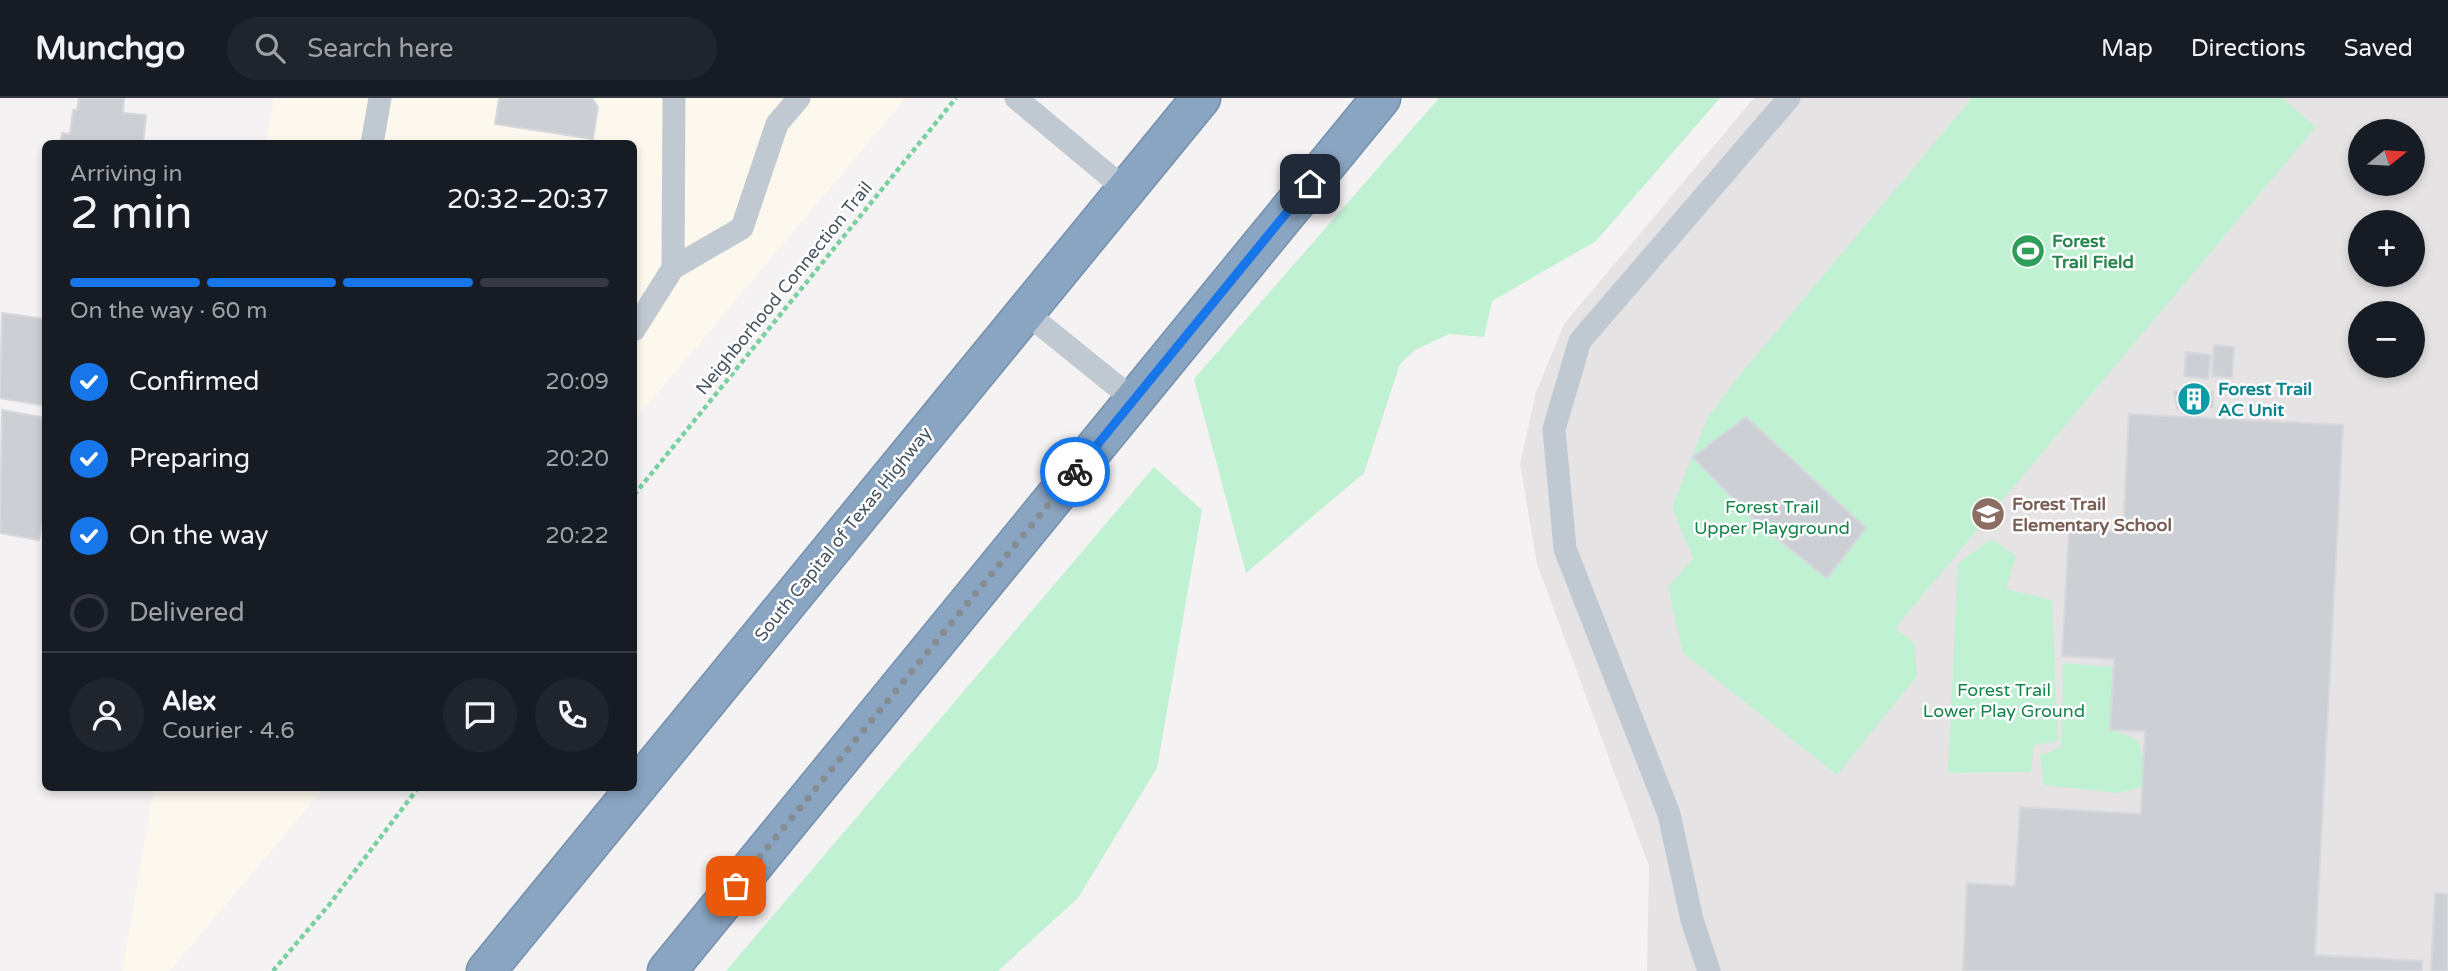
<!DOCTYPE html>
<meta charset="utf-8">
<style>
:root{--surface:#171b24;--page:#20242c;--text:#f1f3f6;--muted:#9ea1a6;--line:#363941;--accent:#1776e9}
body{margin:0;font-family:"Varela Round",sans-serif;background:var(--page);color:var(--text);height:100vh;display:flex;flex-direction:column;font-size:26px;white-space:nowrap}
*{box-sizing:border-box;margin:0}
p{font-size:23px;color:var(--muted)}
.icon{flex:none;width:38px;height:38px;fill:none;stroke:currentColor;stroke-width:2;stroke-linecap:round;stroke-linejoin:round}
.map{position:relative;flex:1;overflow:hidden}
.details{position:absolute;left:42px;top:42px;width:595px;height:651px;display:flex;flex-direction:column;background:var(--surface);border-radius:10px;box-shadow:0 4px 10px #0003}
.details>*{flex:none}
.needle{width:46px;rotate:72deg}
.controls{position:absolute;left:2348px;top:21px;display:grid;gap:14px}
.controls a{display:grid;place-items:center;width:77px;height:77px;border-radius:50%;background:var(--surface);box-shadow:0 4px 10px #0003;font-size:35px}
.pin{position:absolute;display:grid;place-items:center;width:60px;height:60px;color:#fff;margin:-30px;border-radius:14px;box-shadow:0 4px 10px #0006}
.courier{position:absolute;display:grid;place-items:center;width:70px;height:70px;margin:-35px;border:5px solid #1776e9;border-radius:50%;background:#fff;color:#222;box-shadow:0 2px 9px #0007}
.summary em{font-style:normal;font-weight:600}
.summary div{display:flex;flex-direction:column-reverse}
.summary{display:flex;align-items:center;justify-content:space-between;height:119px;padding:0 28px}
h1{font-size:46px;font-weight:600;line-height:52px}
.bar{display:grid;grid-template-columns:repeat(4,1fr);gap:10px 7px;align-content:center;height:84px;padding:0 28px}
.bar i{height:9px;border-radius:5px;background:var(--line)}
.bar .active{background:var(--accent)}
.bar p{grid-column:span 4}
.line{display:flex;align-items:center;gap:18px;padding:0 28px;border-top:2px solid var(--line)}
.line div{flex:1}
.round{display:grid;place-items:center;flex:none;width:74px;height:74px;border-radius:37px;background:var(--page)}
ol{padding:0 28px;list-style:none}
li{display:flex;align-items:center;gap:21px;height:77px}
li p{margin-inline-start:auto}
li .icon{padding:7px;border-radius:50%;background:var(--accent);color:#fff;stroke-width:4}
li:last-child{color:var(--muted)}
li i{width:38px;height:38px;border:4px solid var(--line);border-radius:50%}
header{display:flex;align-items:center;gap:42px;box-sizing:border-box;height:98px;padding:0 35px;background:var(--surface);border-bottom:2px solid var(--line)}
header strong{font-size:33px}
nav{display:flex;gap:38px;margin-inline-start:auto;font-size:24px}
.search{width:490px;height:63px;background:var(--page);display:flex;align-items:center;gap:18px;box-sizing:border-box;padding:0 24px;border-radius:38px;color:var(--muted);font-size:26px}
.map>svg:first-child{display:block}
.commercial{fill:#fdf8ed}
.education{fill:#e5e3e4;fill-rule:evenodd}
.green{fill:#c1f1d3}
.building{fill:#cccfd4;stroke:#d6d8dd;stroke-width:2}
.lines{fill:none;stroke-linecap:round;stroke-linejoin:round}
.highway-casing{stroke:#7590ad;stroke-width:41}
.path{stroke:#78d0a3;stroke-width:4.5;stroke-dasharray:5 3.5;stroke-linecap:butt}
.lane{stroke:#c0c9d1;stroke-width:23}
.highway{stroke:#8aa5c1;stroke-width:38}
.done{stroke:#858d93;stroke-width:7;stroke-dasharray:0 12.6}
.route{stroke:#1776e9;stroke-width:9}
.labels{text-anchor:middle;stroke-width:5;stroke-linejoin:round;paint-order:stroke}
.leisure-label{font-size:18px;font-weight:bold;fill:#27864d;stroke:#fff;text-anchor:start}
.street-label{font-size:18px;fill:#495660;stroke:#fff}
.culture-label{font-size:18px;font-weight:bold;fill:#0d838f;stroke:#fff;text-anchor:start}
.education-label{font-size:18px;font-weight:bold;fill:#785e54;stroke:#fff;text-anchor:start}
.park-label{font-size:18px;fill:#16854c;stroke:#fff}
</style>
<header>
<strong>Munchgo</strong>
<div class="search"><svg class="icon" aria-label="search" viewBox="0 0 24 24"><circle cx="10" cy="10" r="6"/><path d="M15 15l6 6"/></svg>Search here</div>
<nav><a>Map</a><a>Directions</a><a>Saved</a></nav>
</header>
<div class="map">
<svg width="2448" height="873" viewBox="0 0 2448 873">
<rect width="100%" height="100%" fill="#f4f2f2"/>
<path class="commercial" d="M274,0H906L634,323V46H266Z
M154,690H324L170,873H122Z"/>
<path class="education" d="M1754,0H2448V873H1647L1649,768L1537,466L1520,366L1536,294L1564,226ZM2361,33H2413V86H2361ZM2361,124H2413V177H2361ZM2361,215H2413V268H2361Z"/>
<path class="green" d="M1439,0H1720L1596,143L1492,203L1484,239L1449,236L1415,252L1400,266L1364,375L1246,475L1194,281Z
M1972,0H2282L2316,29L1895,530L1914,545L1917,578L1837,677L1683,555L1668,489L1693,461L1672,409L1708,319L1740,277Z
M1154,369L1202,412L1157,670L1078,800L998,873H726Z
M1992,441L2016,458L2006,491L2052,502L2058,643L2034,647L2031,674L1948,675L1958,465Z
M2063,565L2114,569L2111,631L2138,642L2149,687L2118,695L2044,687L2040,658L2061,649Z"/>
<path class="building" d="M79,0H124L123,15L146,17L143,46H60L62,35L70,36L73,12H77Z
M499,0H592L598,9L593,41L495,26Z
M2,215L46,221V308L0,300Z
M2214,247L2234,249L2232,280L2212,278Z
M2186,254L2211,257L2208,281L2184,278Z
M2174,293L2213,294V309L2177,311Z
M2,312L46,320V405L39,442L0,435Z
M2129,316L2343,327L2315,857L2422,863V873H1963L1967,785L2015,788L2020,709L2141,716L2145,633L2110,632L2114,561L2062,558L2069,431L2123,434Z
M1746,319L1866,430L1827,480L1755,423L1693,359Z
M2435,795L2448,796V873H2431Z"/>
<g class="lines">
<g class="highway-casing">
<path id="highway" d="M486,873L1201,0
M667,873L1381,0"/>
</g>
<path class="path" d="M634,397L956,0
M273,873L329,807L418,690"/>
<path class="lane" d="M1016,0L1126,92
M372,46L380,0
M673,170L674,0
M1025,214L1134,302
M634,232L673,170L742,130L777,26L799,0
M1709,873L1692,822L1669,716L1565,451L1554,331L1580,243L1789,0"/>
<use href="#highway" class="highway"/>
</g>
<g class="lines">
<path class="done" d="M736,788L1075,374"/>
<path class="route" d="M1075,374L1310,86"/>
</g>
<defs>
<g id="stadium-disc" transform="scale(1.75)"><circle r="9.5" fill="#2e9e5b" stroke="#fff"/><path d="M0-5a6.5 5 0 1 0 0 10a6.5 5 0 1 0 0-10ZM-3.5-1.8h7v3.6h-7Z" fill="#fff"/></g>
<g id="building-disc" transform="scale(1.75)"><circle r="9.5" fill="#0f9aa8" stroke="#fff"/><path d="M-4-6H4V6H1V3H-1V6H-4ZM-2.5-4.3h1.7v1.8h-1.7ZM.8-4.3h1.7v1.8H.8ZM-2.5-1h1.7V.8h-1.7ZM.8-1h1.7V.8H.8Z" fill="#fff"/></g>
<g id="school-disc" transform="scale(1.75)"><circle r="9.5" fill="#8d6e63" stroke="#fff"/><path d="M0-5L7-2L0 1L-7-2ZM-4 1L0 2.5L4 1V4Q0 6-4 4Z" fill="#fff"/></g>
</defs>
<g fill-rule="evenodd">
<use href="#stadium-disc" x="2028" y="153"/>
<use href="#building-disc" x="2194" y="301"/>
<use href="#school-disc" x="1988" y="416"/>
</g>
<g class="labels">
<g class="leisure-label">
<text x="2052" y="149">Forest<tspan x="2052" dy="21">Trail Field</tspan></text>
</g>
<g class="street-label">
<text transform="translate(784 190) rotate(-51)" y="6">Neighborhood Connection Trail</text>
<text transform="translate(843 436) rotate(-51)" y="6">South Capital of Texas Highway</text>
</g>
<g class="culture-label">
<text x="2218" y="297">Forest Trail<tspan x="2218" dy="21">AC Unit</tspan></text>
</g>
<g class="education-label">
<text x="2012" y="412">Forest Trail<tspan x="2012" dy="21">Elementary School</tspan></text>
</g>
<g class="park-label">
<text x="1772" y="415">Forest Trail<tspan x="1772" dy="21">Upper Playground</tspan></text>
<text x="2004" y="598">Forest Trail<tspan x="2004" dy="21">Lower Play Ground</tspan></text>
</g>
</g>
</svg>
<div class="controls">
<a><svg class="needle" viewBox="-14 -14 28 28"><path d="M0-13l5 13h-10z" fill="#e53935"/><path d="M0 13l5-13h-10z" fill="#9ea1a6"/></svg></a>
<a>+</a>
<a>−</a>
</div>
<div class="pin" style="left:736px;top:788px;background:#ea580c"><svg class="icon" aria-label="bag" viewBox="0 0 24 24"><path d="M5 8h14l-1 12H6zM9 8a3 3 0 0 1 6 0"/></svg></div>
<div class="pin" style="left:1310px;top:86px;background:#1f2937"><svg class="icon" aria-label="home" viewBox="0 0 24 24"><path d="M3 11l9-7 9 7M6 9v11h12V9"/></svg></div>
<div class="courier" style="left:1075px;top:374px"><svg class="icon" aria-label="bike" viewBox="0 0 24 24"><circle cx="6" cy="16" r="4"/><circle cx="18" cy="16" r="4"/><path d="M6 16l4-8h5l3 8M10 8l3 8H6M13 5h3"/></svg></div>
<section class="details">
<div class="summary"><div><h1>2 min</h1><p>Arriving in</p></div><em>20:32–20:37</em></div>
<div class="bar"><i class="active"></i><i class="active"></i><i class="active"></i><i></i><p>On the way · 60 m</p></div>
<ol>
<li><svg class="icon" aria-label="check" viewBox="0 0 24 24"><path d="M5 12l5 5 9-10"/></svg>Confirmed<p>20:09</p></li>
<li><svg class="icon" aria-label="check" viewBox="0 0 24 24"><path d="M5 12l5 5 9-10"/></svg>Preparing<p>20:20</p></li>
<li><svg class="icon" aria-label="check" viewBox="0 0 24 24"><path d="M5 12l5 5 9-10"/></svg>On the way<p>20:22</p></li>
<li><i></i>Delivered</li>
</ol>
<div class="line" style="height:126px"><a class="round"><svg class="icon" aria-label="person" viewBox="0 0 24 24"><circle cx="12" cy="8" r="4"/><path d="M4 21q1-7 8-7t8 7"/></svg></a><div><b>Alex</b><p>Courier · 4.6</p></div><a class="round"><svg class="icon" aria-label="chat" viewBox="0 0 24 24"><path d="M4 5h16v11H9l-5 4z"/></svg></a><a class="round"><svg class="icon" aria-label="phone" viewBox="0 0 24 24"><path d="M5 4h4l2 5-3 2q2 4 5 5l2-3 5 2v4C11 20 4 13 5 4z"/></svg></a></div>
</section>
</div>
